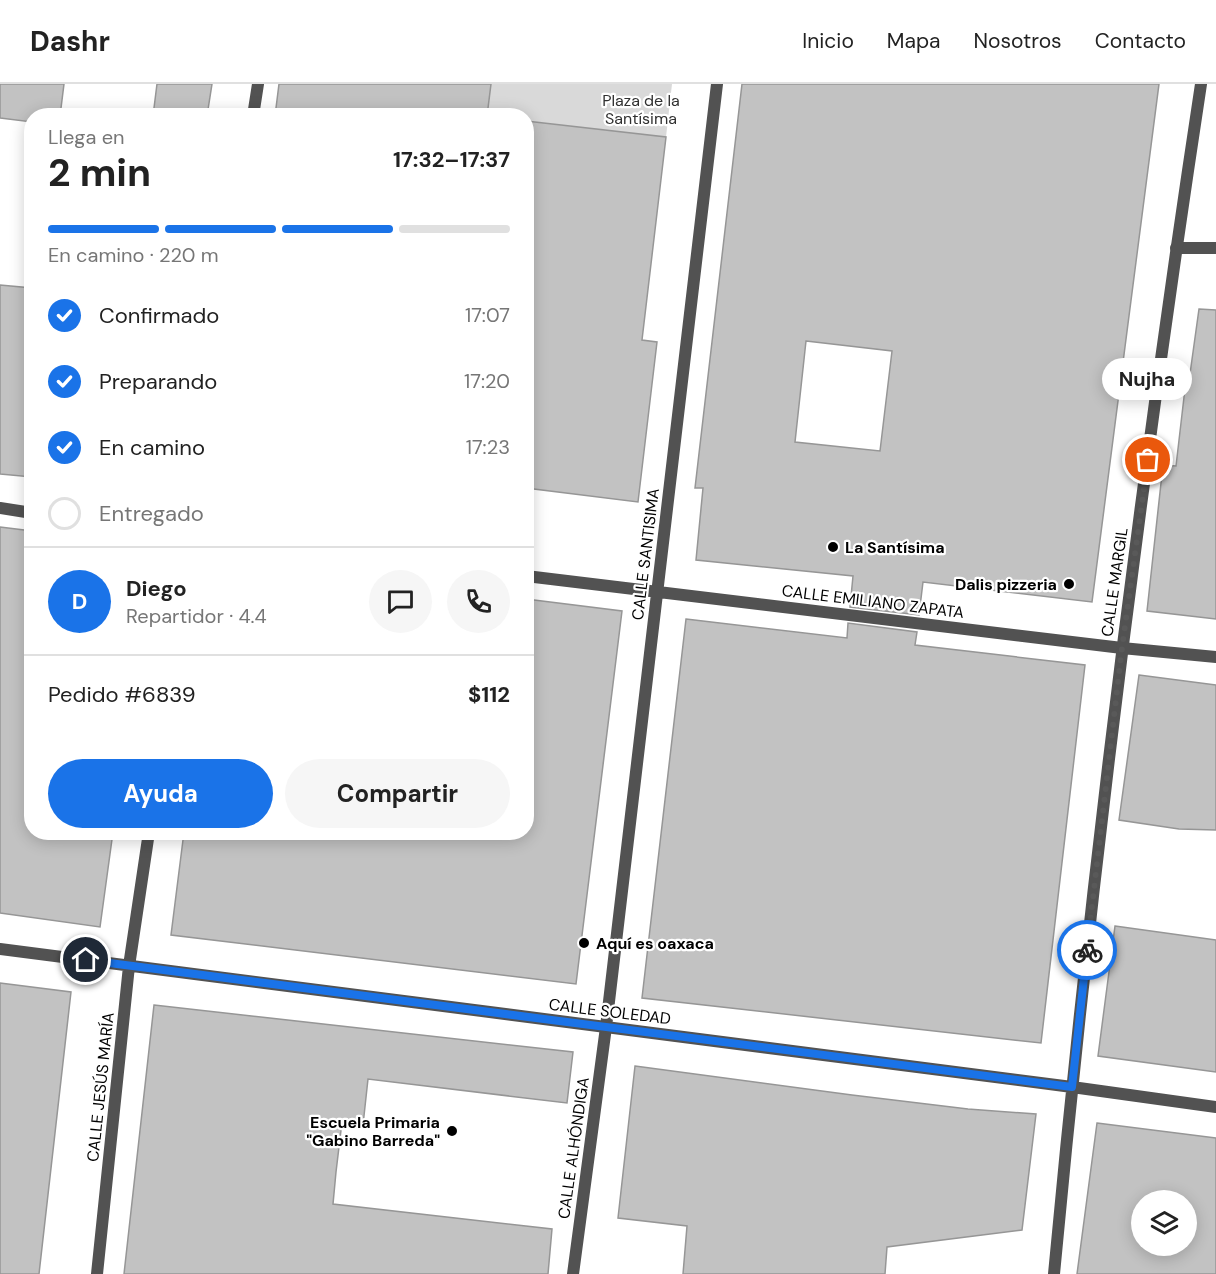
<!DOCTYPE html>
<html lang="es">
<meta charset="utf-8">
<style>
:root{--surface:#fff;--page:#f6f6f6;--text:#222;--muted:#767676;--line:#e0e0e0;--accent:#1a73e8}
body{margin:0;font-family:"DM Sans",sans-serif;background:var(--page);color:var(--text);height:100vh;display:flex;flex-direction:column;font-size:22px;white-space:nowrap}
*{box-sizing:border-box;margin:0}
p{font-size:20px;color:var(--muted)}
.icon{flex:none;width:33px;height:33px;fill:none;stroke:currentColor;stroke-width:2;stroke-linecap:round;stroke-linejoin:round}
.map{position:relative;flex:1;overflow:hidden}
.details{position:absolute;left:24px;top:24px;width:510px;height:732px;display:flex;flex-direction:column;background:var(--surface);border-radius:24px;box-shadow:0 3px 15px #0003}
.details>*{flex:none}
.controls{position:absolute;left:1131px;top:1106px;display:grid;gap:12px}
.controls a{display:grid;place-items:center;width:66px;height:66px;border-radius:50%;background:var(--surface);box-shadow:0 3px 15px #0003;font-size:30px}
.pin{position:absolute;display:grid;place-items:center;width:51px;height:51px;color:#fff;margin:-26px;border:3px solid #fff;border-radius:50%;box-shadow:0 2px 6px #0007}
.courier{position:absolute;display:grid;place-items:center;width:60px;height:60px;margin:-30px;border:4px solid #1a73e8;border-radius:50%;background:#fff;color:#222;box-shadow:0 2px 8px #0007}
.bubble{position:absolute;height:42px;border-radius:21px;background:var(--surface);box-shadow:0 3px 15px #0003;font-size:20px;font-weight:700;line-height:42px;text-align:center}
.overview em{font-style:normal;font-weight:700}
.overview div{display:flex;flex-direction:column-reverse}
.overview{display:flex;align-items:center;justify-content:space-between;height:102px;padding:0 24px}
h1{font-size:39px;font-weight:700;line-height:45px}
.bar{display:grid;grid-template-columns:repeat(4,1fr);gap:9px 6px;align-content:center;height:72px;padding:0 24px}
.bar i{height:8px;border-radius:4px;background:var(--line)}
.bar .current{background:var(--accent)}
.bar p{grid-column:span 4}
.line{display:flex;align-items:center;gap:15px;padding:0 24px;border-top:2px solid var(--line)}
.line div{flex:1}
.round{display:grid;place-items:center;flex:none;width:63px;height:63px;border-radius:32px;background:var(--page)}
ol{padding:0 24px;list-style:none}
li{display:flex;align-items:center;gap:18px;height:66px}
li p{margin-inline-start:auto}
li .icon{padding:6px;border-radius:50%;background:var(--accent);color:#fff;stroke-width:4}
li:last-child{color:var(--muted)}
li i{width:33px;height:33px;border:3px solid var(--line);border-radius:50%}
.action{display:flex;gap:12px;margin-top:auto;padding:12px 24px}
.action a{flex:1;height:69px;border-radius:36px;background:var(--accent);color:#fff;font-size:24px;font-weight:700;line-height:69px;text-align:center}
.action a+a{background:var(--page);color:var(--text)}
header{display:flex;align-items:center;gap:36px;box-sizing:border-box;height:84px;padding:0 30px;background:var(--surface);border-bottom:2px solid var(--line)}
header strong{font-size:28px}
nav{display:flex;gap:33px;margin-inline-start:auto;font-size:21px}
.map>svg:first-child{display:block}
.green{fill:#d9d9d9}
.building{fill:#c2c2c2;stroke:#969696;stroke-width:1.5;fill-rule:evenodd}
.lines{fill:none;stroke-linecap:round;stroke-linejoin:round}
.service{stroke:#525252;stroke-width:12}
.pedestrian{stroke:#525252;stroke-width:12}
.minor{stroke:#525252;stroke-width:12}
.done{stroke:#595959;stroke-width:6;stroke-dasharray:0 10.8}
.route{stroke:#1a73e8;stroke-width:8}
.poi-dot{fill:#000;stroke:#fff;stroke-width:2}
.labels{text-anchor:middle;stroke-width:4.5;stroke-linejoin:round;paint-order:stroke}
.park-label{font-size:16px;fill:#303030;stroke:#fff}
.poi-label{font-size:16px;font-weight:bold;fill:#000;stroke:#fff;text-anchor:start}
.street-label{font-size:16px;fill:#000;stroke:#fff}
</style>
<header>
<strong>Dashr</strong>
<nav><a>Inicio</a><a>Mapa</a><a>Nosotros</a><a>Contacto</a></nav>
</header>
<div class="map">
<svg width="1216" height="1190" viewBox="0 0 1216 1190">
<rect width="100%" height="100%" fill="#fff"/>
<path class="green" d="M491,0H672L666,53L527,37L526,32L487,31Z"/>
<path class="building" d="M0,0H64L60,32H32V38L0,34Z
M157,0H212L207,32H153Z
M279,0H491L487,32H275Z
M742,0H1159L1092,518L923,498L919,531L850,523L853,492L696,476L703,404H695ZM806,257L892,267L880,367L795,358Z
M526,37L666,53L642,256L657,258L638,418L526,404Z
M0,201L32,204V393L0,390Z
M1199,225L1216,226V535L1147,527L1163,381L1176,382L1186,296L1189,297Z
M0,443L32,447V748H113L100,843L0,829Z
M526,515L622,527L576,900L171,851L184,748H526Z
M686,535L847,554L848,539L917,548L915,561L1085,581L1041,959L642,914Z
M1139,591L1216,601V746L1179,745L1119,736Z
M1115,842L1216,856V988L1098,972Z
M0,899L71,908L39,1190H0Z
M154,921L573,968L567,1019L368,995L363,1041L342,1038L336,1088L333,1120L552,1145L548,1190H124Z
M635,982L852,1011L968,1025L1036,1030L1022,1146L887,1163L885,1190H683L687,1142L618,1134Z
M1097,1039L1216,1054V1190H1077ZM1142,1116H1186V1161H1142Z"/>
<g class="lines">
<path class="service" d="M1176,164H1216"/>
<path class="pedestrian" d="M526,492L1122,564
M573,1190L606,943L717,0"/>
<path class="minor" d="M253,32L258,0
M0,424L32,429
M1122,564L1216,573
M0,865L1072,1003L1216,1023
M97,1190L129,882L149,748
M1054,1190C1091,792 1141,395 1201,0"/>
</g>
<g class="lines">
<path class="done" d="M1087,866L1122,564L1148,376"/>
<path class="route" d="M86,876L1072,1003L1087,866"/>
</g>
<g class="poi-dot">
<circle cx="833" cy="463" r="6"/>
<circle cx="1069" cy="500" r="6"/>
<circle cx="584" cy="859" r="6"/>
<circle cx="452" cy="1047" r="6"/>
</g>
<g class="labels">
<g class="park-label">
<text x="641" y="22">Plaza de la<tspan x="641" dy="18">Santísima</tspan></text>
</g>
<g class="poi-label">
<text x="845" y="469">La Santísima</text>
<text x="1057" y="506" text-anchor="end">Dalis pizzeria</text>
<text x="596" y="865">Aquí es oaxaca</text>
<text x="440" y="1044" text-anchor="end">Escuela Primaria<tspan x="440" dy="18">"Gabino Barreda"</tspan></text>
</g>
<g class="street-label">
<text transform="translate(645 470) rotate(-83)" y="6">CALLE SANTISIMA</text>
<text transform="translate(1114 498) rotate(-82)" y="6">CALLE MARGIL</text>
<text transform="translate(873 517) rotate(7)" y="6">CALLE EMILIANO ZAPATA</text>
<text transform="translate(610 927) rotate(7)" y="6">CALLE SOLEDAD</text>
<text transform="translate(100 1003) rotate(-84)" y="6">CALLE JESÚS MARÍA</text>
<text transform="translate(573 1064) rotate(-82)" y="6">CALLE ALHÓNDIGA</text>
</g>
</g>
</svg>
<div class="controls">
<a><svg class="icon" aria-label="layers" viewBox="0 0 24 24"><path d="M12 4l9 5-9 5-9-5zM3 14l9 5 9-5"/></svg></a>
</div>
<div class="pin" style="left:1148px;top:376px;background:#ea580c"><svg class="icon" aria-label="bag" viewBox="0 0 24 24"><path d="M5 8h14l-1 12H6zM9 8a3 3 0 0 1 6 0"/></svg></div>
<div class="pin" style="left:86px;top:876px;background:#1f2937"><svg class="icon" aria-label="home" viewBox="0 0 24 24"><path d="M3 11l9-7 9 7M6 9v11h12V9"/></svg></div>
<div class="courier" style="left:1087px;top:866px"><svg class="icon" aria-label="bike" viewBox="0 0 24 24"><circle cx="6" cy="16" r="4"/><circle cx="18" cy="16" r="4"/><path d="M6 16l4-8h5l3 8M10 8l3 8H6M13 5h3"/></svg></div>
<div class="bubble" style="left:1102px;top:274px;width:90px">Nujha</div>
<section class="details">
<div class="overview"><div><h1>2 min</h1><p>Llega en</p></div><em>17:32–17:37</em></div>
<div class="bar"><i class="current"></i><i class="current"></i><i class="current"></i><i></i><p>En camino · 220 m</p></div>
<ol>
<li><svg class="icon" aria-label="check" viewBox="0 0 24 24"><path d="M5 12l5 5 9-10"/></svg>Confirmado<p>17:07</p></li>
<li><svg class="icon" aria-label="check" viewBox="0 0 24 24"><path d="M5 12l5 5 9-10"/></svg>Preparando<p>17:20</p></li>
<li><svg class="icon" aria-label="check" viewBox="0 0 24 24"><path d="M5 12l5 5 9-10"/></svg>En camino<p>17:23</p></li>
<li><i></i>Entregado</li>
</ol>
<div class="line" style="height:108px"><b class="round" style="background:var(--accent);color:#fff">D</b><div><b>Diego</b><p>Repartidor · 4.4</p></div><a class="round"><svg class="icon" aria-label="chat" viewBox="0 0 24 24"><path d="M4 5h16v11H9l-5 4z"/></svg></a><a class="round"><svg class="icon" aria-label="phone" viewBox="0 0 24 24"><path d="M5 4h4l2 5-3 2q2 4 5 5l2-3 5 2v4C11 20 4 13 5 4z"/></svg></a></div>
<div class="line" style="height:78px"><div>Pedido #6839</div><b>$112</b></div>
<div class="action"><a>Ayuda</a><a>Compartir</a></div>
</section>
</div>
